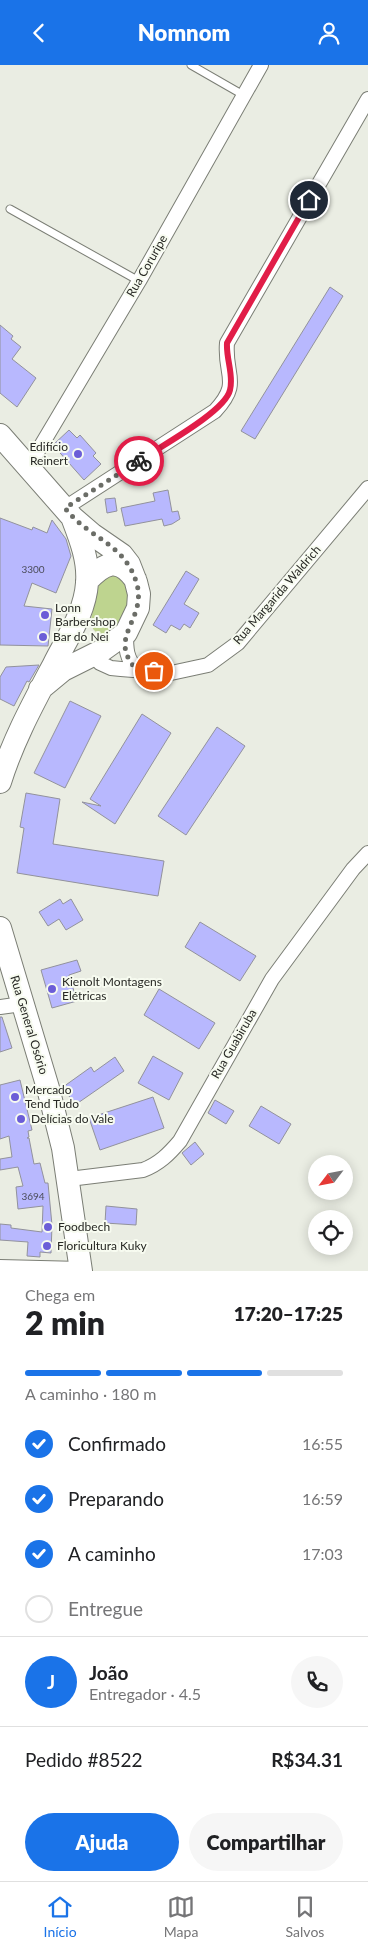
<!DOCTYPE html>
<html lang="pt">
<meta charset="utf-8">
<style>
:root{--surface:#fff;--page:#f6f6f6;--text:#202124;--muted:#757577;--line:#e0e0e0;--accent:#1a73e8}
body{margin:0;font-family:Lato,sans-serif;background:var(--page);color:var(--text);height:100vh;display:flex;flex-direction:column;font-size:19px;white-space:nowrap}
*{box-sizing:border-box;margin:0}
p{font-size:16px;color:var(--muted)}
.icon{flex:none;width:28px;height:28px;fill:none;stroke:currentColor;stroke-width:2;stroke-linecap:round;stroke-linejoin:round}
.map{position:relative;height:1206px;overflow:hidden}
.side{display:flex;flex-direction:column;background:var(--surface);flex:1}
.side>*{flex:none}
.needle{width:32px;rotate:238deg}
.tools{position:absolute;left:308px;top:1090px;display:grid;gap:10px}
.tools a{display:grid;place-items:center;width:45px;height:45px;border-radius:50%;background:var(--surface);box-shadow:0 2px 12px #0003;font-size:25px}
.pin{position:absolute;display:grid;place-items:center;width:42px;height:42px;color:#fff;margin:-21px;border:2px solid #fff;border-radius:50%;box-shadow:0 1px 5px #0007}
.courier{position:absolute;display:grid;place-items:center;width:50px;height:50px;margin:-25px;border:4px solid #e11d48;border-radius:50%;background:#fff;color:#222;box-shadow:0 1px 6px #0007}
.headline em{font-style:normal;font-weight:800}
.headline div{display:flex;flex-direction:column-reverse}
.headline{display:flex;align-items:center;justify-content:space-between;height:85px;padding:0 25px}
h1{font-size:32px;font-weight:800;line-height:38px}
.bar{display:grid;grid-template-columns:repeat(4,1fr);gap:8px 5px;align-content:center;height:60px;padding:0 25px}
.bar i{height:6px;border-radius:4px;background:var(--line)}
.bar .current{background:var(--accent)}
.bar p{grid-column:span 4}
.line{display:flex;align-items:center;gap:12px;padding:0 25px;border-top:1px solid var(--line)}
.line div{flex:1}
.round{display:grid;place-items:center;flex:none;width:52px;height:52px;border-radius:26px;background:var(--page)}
ol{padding:0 25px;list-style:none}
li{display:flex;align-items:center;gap:15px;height:55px}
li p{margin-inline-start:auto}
li .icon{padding:5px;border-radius:50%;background:var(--accent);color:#fff;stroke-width:4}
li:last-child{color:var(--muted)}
li i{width:28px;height:28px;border:2px solid var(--line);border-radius:50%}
.primary-button{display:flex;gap:10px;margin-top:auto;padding:10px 25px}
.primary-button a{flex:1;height:58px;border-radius:30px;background:var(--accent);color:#fff;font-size:20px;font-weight:800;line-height:58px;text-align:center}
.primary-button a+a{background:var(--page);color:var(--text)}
header{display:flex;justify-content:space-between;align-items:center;height:65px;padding:0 25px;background:var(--accent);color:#fff;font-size:22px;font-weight:800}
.dock{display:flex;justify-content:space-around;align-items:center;height:70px;border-top:1px solid var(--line);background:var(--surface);font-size:14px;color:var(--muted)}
.dock a{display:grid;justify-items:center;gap:2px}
.dock .current{color:var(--accent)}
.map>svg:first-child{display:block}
.green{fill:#bed48f}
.building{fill:#b8b8fe;stroke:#92929c}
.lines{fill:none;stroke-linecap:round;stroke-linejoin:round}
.lane-casing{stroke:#7b7e75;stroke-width:9}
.street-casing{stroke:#7b7e75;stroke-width:16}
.primary-casing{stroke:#7b7e75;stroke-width:24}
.lane{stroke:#fff;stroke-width:7}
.street{stroke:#fff;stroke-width:14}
.primary{stroke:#fff;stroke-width:22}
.done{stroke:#6b6d67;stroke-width:5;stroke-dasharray:0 9}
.route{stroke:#e11d48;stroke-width:6}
.poi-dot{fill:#6b5dd7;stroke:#f7fbf0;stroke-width:2}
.labels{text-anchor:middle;stroke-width:4;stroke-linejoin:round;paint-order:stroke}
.number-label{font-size:10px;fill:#4b4c5a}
.street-label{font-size:12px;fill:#272824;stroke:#f7fbf0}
.poi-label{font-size:12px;fill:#272824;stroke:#f7fbf0;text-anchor:start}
</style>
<header><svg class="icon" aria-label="back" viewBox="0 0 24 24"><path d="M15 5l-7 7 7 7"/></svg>Nomnom<svg class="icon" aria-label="person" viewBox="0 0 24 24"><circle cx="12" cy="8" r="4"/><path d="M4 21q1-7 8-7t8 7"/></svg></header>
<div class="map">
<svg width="368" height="1206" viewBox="0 0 368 1206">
<rect width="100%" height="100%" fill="#eaede3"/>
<path class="green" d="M115,506L130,525C128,546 124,568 99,570L93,564L91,554L99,518Z"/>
<path class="building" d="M330,222L343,231L255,374L241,366Z
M0,260L13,271L11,274L21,282L12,294L36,313L17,342L0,328Z
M69,365L77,373L80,370L96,388L93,391L101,399L84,415L53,380Z
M168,425L172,447L178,446L180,454L172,459L164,461L162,454L125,461L121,443L155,436L153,428Z
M115,433L117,446L107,448L105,434Z
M0,453L32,465L33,462L47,468L52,455L66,474L71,491L56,528L32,518L24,541L52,544L48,581L0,580Z
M186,506L199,514L184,539L199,548L190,563L184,559L180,565L171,560L166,568L153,560Z
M39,600L29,617L27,616L14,641L0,634V612L6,602Z
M70,636L101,651L65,723L34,708Z
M142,649L171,668L115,759L82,737L101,741L90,734Z
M217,662L245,681L186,770L158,751Z
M26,728L60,734L53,779L164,796L158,831L17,808L24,763L20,762Z
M60,834L63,839L71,834L83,855L66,865L59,854L48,861L39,847Z
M200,857L256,891L240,916L185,882Z
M77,895L81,906L69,910L77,936L52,943L41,905Z
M159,924L215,958L199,984L144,950Z
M0,952H2L12,983L0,987Z
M153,991L183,1008L169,1035L138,1018Z
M115,992L124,1006L75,1040L63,1022L91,1002L94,1007Z
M20,1015L32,1065L28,1066L29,1072L27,1073H29L34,1099L40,1098L45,1118H48L52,1160L51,1188L40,1187V1192L27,1191L28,1177L0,1175V1159L11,1160V1163L42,1167L43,1141L18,1144L16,1122L23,1121L18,1102L0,1105V1094L12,1092L9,1071L0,1074V1020Z
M153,1032L164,1063L100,1085L89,1053Z
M215,1035L234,1046L226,1059L208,1048Z
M261,1041L291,1059L279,1079L249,1061Z
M195,1077L204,1089L191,1100L182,1088Z
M106,1141L137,1144L136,1160L105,1158Z"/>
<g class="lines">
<g class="lane-casing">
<path id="lane" d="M191,0L245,31
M10,144L139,216"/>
</g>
<g class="street-casing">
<path id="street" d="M29,401L139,216L261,0
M65,443L215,346C242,317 224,311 227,278L368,34
M126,568C126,584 126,593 137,605
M93,590L100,598L111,603L121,604L171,608L208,600L238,578L368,423
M0,942L22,939
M69,1114L143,1105C159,1099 169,1089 180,1076L272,914L353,804L368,788
M0,1202L81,1204"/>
</g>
<g class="primary-casing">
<path id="primary" d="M0,370L72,452L93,470L122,490L129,499L136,517L139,529L138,543L126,568L101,586L63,605L40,624
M87,516C104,498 118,491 135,514
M0,717C13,675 34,637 54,599C67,573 85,548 87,518C89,495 80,473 72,452
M0,863L48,1023L63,1083L81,1206"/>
</g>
<use href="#lane" class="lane"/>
<use href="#street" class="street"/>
<use href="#primary" class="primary"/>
</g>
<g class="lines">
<path class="done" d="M139,396L65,443C89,474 123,477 136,516C149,555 105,571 137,605L154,606"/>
<path class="route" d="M139,396C159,382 225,347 230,325C234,310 226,294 227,278L309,135"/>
</g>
<g class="poi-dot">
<circle cx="78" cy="389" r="5"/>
<circle cx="45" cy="550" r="5"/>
<circle cx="43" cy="572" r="5"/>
<circle cx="52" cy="924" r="5"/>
<circle cx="15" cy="1032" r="5"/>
<circle cx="21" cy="1054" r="5"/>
<circle cx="48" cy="1162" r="5"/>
<circle cx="47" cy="1181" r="5"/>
</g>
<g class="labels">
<g class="number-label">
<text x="33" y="508">3300</text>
<text x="33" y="1135">3694</text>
</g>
<g class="street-label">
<text transform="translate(147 201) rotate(-60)" y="4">Rua Coruripe</text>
<text transform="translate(277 530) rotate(-49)" y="4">Rua Margarida Waldrich</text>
<text transform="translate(29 960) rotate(73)" y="4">Rua General Osório</text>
<text transform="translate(234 979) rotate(-60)" y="4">Rua Guabiruba</text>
</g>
<g class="poi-label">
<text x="68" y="386" text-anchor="end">Edifício<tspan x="68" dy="14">Reinert</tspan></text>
<text x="55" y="547">Lonn<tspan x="55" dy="14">Barbershop</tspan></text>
<text x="53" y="576">Bar do Nei</text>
<text x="62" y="921">Kienolt Montagens<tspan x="62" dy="14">Elétricas</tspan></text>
<text x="25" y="1029">Mercado<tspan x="25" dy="14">Tend Tudo</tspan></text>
<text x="31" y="1058">Delícias do Vale</text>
<text x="58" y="1166">Foodbech</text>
<text x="57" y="1185">Floricultura Kuky</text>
</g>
</g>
</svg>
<div class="tools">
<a><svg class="needle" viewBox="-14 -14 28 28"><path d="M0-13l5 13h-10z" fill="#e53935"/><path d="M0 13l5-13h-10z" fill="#757577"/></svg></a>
<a><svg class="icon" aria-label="locate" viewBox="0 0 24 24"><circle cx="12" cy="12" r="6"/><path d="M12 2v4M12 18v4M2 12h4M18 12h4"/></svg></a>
</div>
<div class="pin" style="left:154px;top:606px;background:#ea580c"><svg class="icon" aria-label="bag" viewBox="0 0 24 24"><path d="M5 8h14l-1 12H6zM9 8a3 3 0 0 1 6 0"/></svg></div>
<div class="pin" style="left:309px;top:135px;background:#1f2937"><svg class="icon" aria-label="home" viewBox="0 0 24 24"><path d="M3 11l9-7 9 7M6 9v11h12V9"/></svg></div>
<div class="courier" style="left:139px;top:396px"><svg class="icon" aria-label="bike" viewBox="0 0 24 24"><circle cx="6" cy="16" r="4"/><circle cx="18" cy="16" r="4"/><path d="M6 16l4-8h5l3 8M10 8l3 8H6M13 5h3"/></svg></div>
</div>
<section class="side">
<div class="headline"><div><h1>2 min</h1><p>Chega em</p></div><em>17:20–17:25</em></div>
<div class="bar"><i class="current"></i><i class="current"></i><i class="current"></i><i></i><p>A caminho · 180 m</p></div>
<ol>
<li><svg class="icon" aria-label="check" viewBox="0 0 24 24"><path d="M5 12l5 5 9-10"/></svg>Confirmado<p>16:55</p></li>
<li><svg class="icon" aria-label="check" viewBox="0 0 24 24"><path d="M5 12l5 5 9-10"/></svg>Preparando<p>16:59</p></li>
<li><svg class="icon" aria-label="check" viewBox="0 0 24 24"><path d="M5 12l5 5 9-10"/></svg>A caminho<p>17:03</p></li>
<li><i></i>Entregue</li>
</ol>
<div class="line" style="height:90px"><b class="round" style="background:var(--accent);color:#fff">J</b><div><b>João</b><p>Entregador · 4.5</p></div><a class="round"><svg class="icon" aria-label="phone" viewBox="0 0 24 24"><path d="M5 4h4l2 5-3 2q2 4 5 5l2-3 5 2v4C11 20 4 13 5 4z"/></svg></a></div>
<div class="line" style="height:65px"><div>Pedido #8522</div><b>R$34.31</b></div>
<div class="primary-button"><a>Ajuda</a><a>Compartilhar</a></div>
</section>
<nav class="dock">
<a class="current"><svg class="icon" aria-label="home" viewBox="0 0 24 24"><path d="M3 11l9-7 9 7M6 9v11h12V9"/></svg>Início</a>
<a><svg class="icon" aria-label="map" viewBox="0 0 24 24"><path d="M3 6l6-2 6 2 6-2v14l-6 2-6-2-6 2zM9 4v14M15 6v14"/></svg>Mapa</a>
<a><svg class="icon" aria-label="saved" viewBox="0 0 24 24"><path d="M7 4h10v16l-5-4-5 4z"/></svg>Salvos</a>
</nav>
